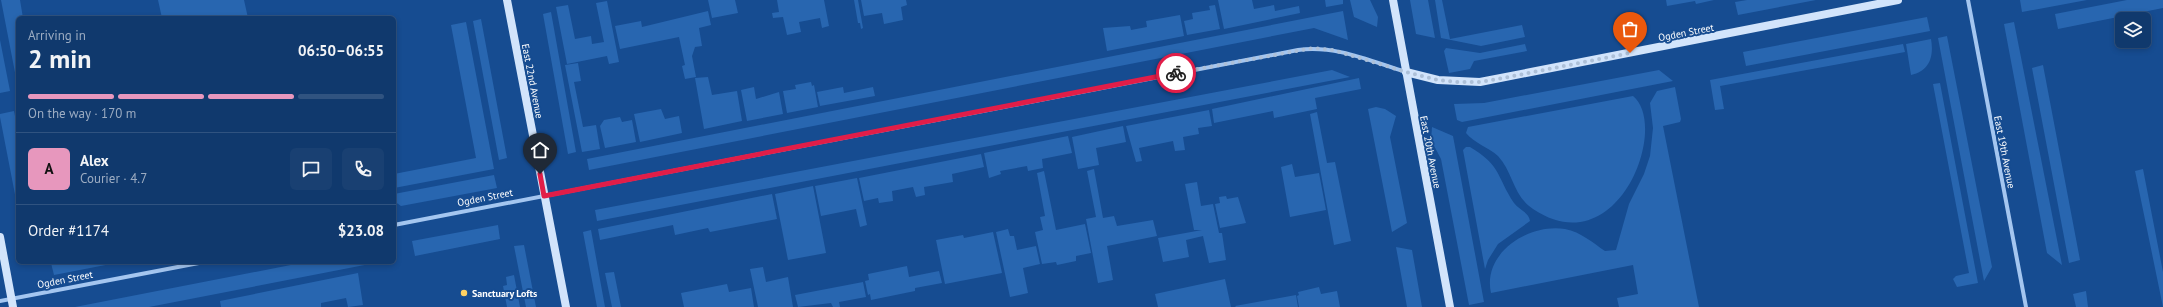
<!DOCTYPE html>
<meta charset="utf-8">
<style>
:root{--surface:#10396d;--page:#194072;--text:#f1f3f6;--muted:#9cacc2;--line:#305380;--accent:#e797bd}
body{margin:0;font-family:"PT Sans",sans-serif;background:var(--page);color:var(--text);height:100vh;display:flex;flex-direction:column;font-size:15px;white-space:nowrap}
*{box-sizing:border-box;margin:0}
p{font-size:13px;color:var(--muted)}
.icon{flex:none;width:22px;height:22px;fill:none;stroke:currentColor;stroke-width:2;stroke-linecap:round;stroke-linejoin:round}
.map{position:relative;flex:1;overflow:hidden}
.panel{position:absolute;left:16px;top:16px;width:380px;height:248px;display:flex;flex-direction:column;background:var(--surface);border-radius:6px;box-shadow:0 2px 6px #0003,0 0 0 1px var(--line)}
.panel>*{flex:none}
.buttons{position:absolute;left:2115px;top:12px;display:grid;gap:8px}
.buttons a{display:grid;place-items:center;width:36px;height:36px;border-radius:6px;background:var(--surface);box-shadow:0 2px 6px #0003,0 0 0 1px var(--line);font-size:20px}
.pin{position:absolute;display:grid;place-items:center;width:34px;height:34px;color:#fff;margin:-41px -17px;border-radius:50% 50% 50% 0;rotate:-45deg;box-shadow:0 0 4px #0007}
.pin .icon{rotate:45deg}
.courier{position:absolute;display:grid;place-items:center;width:40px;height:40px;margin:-20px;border:3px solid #e11d48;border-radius:50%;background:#fff;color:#222;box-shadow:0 1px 5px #0007}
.headline em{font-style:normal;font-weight:600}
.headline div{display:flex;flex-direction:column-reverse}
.headline{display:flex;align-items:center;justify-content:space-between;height:68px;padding:0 12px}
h1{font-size:26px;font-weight:600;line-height:30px}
.bar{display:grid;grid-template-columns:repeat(4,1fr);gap:6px 4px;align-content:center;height:48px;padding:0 12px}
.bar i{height:5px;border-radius:3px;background:var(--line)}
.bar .active{background:var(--accent)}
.bar p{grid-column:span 4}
.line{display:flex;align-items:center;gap:10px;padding:0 12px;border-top:1px solid var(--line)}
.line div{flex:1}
.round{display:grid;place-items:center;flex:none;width:42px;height:42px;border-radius:6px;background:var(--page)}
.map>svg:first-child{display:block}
.green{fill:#2866b0}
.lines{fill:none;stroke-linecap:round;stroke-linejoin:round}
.street{stroke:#a4c6f0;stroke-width:4}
.secondary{stroke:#d2e4fb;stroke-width:8}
.done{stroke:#adc0d8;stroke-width:4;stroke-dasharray:0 7.2}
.route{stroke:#e11d48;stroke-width:5}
.poi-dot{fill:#ffd263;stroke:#164c91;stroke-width:1.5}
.labels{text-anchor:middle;stroke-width:4;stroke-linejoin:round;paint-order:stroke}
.street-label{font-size:10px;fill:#fff;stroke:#164c91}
.poi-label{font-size:10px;font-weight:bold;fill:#fff;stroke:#164c91;text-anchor:start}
</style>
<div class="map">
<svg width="2163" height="307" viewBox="0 0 2163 307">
<rect width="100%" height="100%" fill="#164c91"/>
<path class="green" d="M1,0H20L23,18H18V88Z
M158,0H244L248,18H162Z
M708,0H735L738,13L712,18Z
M777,0H824L829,26L822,28L820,18L799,22L801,32L787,35L783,17L773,18L772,13L779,12Z
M854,0H858L863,28L861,29L860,23H858Z
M861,0H906L907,5L901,7L903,20L884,24L882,13L864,16Z
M1218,0H1252L1254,9L1274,5L1275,11L1299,6L1300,13L1224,29Z
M1325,0H1343V4L1326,7Z
M1350,0H1370L1378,17L1377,27L1354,17Z
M1410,0H1428L1435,38L1416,34Z
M1435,0H1442L1450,39L1522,25L1525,37L1481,46L1441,38Z
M1666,0H1714L1696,4L1695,1L1667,6Z
M1747,0H1816L1738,15L1735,2Z
M2020,0H2087L2022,12Z
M2127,0H2163V8L2058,29L2055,14Z
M607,1L619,62L609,64L607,56L567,64L556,7L568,5L575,39L591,36L592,44L604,42L596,3Z
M1215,5L1220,29L1187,35L1184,21L1193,19L1192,13L1210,10L1209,6Z
M708,11L711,25L699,28L702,46L695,47L692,56L696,77L685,79L682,66L685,65L679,37L620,49L615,26L641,21L642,27Z
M1343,11L1348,40L1314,28L589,170L587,159Z
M551,12L576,152L568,154L543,14Z
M1180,15L1184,36L1107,51L1103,28L1130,26L1131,30L1147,27L1146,21Z
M1927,17L1930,31L1746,66L1743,52Z
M481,19L507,158L499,160L473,21Z
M466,22L494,169L394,188V174L476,158L451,25Z
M2014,22L2062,265L2047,253L2004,24Z
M1947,36L1992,267L1984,281L1938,38Z
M1931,39C1934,56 1930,71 1911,75L1906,44Z
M0,40L10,91L0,93Z
M1525,44L1527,51L1474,61L1470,69L1449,73L1444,51L1446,48L1480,53Z
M1903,44L1905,52L1720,86L1724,109L1715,110L1710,80Z
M578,63L581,81L574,82L583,127L596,125L600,149L582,152L565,65Z
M2043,65L2080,260L2069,263L2032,68Z
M1332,70L1350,77L597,221L595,210Z
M1659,70L1673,81L1462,122L1457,120L1454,104L1484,103Z
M708,77L712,95L737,91L742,121L704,129L695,78Z
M1359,78L1361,89L1315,98L1317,109L1274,118L1273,111L1214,123L1212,109Z
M811,82L812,86L814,85L818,107L787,113L783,91L796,89L795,85Z
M1940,83L1978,283L1957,287L1953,279L1956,276L1969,273L1933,84Z
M754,87L756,99L779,92L783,114L747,121L741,90Z
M843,87L844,93L873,87L875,96L820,106L817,92Z
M1675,87L1681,119L1680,122L1663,126L1699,307H1619L1617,298L1638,294L1633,265L1491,293C1482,253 1529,223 1565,229C1581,232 1593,243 1605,251L1616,250L1629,204L1644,174L1650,156L1653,128L1650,103L1657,91Z
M1633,96C1670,126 1618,266 1533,209C1513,196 1513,172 1498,156C1488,147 1474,143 1466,133L1468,127Z
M1376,107L1385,109L1396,116L1390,137L1407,223L1392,232L1368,109Z
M661,109L665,119L679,116L682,133L640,142L634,114Z
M1209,110L1212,126L1198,128L1199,134L1183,137L1185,150L1175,151L1173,141L1139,148L1142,161L1136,162L1126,126Z
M14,111L18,131V210L0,117V114Z
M1317,112L1327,163L1335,162L1351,241L1334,245L1310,114Z
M620,117L622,122L632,120L636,142L605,148L600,126L604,120Z
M1123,126L1126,142L1096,148L1099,165L1078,169L1072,137Z
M1432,127L1453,136L1484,302L1469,305L1441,159L1431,140Z
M1068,136L1072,153L1042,159L1043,168L1028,171L1027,166L1000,171L1001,174L989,178L984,153Z
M1466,147H1470C1502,166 1496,176 1514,203C1519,210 1529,212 1530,221L1498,244L1488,260L1485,269L1463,150Z
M981,154L984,167L952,174L953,182L924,187L925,195L916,197L913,187L892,191L893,201L879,203L878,198L864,201L859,178Z
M1292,164L1295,177L1319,173L1326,210L1290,217L1281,167Z
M1094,169L1103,218L1114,216L1117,226L1153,220L1157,236L1107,246L1113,280L1098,283L1086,219L1096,217L1087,171Z
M2143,169L2163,272V307L2135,171Z
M1044,171L1056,230L1085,224L1091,253L1076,256V261L1057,265L1056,262L1042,264L1035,232L1043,230L1040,217L1045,216L1037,173Z
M494,175L497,188L401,206L394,201V194Z
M857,178L867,225L860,227L856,209L821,216L815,186Z
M1197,182L1201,206L1213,204L1219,233H1222L1226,260L1209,263L1203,236L1186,240L1189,257L1163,262L1158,238L1202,230H1194L1185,184Z
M813,186L826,253L788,260L775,194Z
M772,194L777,219L710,232L708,228L675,235L673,225L600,240L598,229Z
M1226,196L1227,199L1238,197L1246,223L1220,228L1215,204L1220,203L1219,197Z
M498,225L500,239L415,256L412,241Z
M1008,229L1010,236H1014L1017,250L1036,246L1040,264L1023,268L1028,293L1010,297L996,232Z
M591,230L605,307H597L583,232Z
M993,232L1002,273L945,284L936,240L963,235L964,238Z
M524,245L536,307H526L514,246Z
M1396,247L1412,250L1422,307H1407Z
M54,262H121L54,275L51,263Z
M306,262H380L149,307H75Z
M907,266L909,277L939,271L942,283L915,288V291L871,300L870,294L868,295L865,281L869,280L868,274Z
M763,267L766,282L788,277L793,307H758L750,269Z
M614,272L621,307H612L605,273Z
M358,273L363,305L348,307L346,298L321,303V307H221L220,301Z
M514,275L520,307H507L503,286L507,285L506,277Z
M1225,279L1231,307H1158L1155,294Z
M863,282L866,297L839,302L840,307H833L831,303L798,307L795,295Z
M727,284L729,292L751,288L754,307H684L681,293Z
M1319,287L1321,294L1337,291L1340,307H1299L1297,296L1299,295L1298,292Z
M2086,291L2088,307H2076L2073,294Z
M1296,295L1298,307H1236L1235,306Z"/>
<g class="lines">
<path class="street" d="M1968,0L2026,307
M394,225L1298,50C1336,45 1370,61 1406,72
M0,301L204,262"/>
<path class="secondary" d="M507,0L566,307
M1393,0L1450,307
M1406,72L1438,80L1480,82L1898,0
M0,237L13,307"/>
</g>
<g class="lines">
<path class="done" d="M1176,73L1313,48L1333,50L1406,72L1438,80L1457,82H1480L1503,78L1630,53"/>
<path class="route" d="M540,174L544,196L1176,73"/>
</g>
<circle class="poi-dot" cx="464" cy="293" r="4"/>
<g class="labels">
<g class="street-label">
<text transform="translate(1686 32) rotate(-11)" y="4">Ogden Street</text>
<text transform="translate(533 81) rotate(79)" y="4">East 22nd Avenue</text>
<text transform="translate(1431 152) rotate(79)" y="4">East 20th Avenue</text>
<text transform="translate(2005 152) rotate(79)" y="4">East 19th Avenue</text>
<text transform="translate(485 197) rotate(-11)" y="4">Ogden Street</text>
<text transform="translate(65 279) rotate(-11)" y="4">Ogden Street</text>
</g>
<g class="poi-label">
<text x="472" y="297">Sanctuary Lofts</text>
</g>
</g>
</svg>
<div class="buttons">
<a><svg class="icon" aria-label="layers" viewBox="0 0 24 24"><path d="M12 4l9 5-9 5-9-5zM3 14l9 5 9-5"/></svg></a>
</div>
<div class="pin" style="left:1630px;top:53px;background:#ea580c"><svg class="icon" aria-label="bag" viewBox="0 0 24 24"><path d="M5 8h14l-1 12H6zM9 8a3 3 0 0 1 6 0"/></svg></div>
<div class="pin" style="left:540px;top:174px;background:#1f2937"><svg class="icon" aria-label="home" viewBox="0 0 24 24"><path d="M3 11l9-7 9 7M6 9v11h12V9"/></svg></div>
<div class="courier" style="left:1176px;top:73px"><svg class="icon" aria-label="bike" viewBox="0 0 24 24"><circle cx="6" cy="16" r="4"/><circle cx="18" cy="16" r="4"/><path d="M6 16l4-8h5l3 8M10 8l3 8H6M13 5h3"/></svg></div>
<section class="panel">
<div class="headline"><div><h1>2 min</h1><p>Arriving in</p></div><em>06:50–06:55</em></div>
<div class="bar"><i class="active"></i><i class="active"></i><i class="active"></i><i></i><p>On the way · 170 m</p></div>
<div class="line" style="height:72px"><b class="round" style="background:var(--accent);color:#111">A</b><div><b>Alex</b><p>Courier · 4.7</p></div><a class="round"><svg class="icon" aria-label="chat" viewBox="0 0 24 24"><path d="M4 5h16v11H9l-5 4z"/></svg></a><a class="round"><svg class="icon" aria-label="phone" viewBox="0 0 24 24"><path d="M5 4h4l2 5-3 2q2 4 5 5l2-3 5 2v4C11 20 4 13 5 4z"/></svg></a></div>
<div class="line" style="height:52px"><div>Order #1174</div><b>$23.08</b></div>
</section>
</div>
